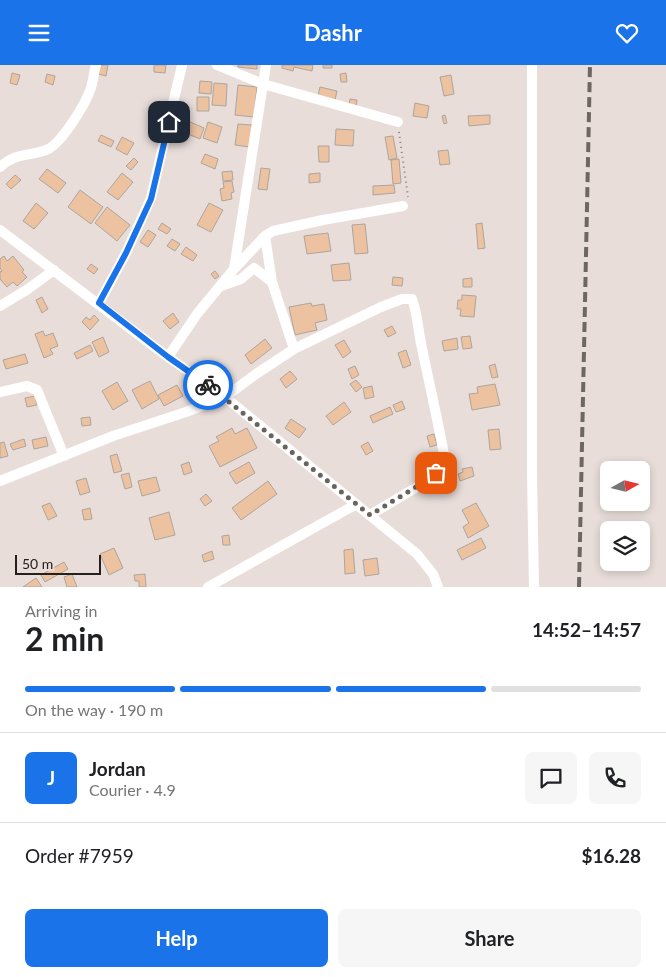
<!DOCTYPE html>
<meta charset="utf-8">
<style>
:root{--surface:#fff;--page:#f6f6f6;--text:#202124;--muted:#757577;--line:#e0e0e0;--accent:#1a73e8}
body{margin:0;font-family:Lato,sans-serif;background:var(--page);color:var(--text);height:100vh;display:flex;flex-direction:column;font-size:19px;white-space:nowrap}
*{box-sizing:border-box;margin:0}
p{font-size:16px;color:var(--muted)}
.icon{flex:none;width:28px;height:28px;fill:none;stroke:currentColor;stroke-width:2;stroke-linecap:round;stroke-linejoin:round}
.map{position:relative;height:522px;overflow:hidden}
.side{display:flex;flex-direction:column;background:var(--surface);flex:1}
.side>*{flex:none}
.needle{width:32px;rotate:82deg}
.buttons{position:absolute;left:600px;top:396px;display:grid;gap:10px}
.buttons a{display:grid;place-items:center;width:50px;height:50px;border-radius:8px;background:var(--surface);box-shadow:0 2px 8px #0003;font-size:25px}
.scale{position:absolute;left:15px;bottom:12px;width:86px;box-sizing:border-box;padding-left:5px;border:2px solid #24201e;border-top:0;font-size:14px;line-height:18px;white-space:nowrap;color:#24201e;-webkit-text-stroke:4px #e8ddd9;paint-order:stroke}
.pin{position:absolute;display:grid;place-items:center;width:42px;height:42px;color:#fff;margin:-21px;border-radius:10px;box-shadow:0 2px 8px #0006}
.courier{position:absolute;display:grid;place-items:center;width:50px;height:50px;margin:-25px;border:4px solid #1a73e8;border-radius:50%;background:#fff;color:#222;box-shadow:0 1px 6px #0007}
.head em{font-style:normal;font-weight:700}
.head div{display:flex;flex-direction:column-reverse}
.head{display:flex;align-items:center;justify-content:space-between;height:85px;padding:0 25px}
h1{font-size:32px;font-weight:700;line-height:38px}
.bar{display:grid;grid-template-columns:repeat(4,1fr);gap:8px 5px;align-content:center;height:60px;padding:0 25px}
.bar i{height:6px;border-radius:4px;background:var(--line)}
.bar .selected{background:var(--accent)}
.bar p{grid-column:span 4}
.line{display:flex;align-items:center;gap:12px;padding:0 25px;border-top:1px solid var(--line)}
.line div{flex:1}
.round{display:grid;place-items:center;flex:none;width:52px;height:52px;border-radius:8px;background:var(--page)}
.primary-button{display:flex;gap:10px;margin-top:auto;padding:10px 25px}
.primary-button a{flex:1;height:58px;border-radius:8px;background:var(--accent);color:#fff;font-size:20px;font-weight:700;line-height:58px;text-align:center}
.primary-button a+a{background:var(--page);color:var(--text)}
header{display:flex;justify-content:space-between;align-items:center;height:65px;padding:0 25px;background:var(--accent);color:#fff;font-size:22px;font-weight:700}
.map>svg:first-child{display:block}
.building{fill:#edc2a1;stroke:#ada59e}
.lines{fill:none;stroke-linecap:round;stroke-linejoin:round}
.path{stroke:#857d7a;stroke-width:2;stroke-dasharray:1 4;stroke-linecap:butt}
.minor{stroke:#fff;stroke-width:10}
.rail{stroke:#6d6764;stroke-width:4;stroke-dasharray:10 5;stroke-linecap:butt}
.done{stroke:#69625f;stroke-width:5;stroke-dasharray:0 9}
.route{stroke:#1a73e8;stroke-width:6}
</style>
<header><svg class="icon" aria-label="menu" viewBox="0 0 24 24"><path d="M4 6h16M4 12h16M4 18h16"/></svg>Dashr<svg class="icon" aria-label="heart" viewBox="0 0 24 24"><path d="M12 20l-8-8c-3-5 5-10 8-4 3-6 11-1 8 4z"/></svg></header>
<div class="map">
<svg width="666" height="522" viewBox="0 0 666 522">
<rect width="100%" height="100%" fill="#e8ddd9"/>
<path class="building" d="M100,0H108L106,11L98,9Z
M154,0H166L165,8L154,7Z
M238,0H257V4L238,2Z
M282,0H313L312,6L294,2L293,6L282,3Z
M323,0H332V3H323Z
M12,8L20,10L17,20L10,18Z
M346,8L347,17H341L340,9Z
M47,9L55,11L53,20L45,17Z
M451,10L454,29L444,31L440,12Z
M200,16L212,17L211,29L199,28Z
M214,18L227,19L226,41L212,40Z
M238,20L257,22L254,52L235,50Z
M320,22L337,26L335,35L318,31Z
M197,32H209V46H197Z
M350,34L357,35L356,42L349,40Z
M415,38L429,41L427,53L413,51Z
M445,50L447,58L444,59L442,51Z
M490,50V59L469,61L468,51Z
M188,56L204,63L200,74L183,67Z
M208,57L222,62L217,78L203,73Z
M238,59L252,60L250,82L235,80Z
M336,64L354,65L353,81L335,80Z
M101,70L114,76L111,82L98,76Z
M393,71L397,93L389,95L385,72Z
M122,72L134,78L127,90L116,84Z
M318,81H329V97H319Z
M448,85L450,99L440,100L438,86Z
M205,89L218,94L215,104L201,98Z
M134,93L138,97L131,105L126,101Z
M399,94L401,118L393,119L391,95Z
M261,103L270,104L267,125L258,124Z
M47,104L66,118L58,128L39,114Z
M232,106L233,115L223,116L222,107Z
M122,108L133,117L118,135L107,127Z
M320,108V117L309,118V109Z
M15,110L21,115L11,124L6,119Z
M232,116L234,127L231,128L232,134L222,136L220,124L224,123L223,117Z
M394,120L395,128L373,130V121Z
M80,125L103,142L91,159L68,142Z
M36,138L48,148L34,164L23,156Z
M209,138L223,145L211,167L197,160Z
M107,142L130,160L117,176L95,158Z
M162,158L171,164L167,169L158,164Z
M482,158L485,183L478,184L476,159Z
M365,159L368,188L355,189L352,160Z
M148,165L156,170L148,182L140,177Z
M328,168L331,186L307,189L304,171Z
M172,174L180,179L175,186L167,181Z
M186,182L197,190L193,196L181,189Z
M4,191L7,196L13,191L24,205L22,207L27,212L17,221L13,217L7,222L0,214V207L2,206L0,203V194Z
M349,198L351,215L333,216L331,200Z
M91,199L98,204L94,209L87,204Z
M215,206L219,211L215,214L211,209Z
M393,212L403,213L402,221L392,220Z
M472,213V222H463V214Z
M462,230L476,231L474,252L460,251L461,244H457L458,235H462Z
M42,232L48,244L42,248L36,235Z
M311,238L312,241L324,239L327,255L315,258L317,265L295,270L289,242Z
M173,248L179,257L170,264L163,256Z
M94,250L99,255L90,265L82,257L86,252L90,255Z
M392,261L396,268L388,272L384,265Z
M43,266L45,271L53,268L58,281L50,284L53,289L44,293L35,269Z
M470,271L472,283L463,284L461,272Z
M103,272L109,287L99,292L92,277Z
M457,273L458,284L444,286L442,276Z
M265,274L272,283L251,299L245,290Z
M344,275L351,287L343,293L335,280Z
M90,280L93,286L77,294L74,288Z
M406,285L411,300L403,303L398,288Z
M25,289L28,298L6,304L3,295Z
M495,299L498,312L492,313L489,301Z
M355,301L359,310L352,314L348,304Z
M290,306L297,314L286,323L280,314Z
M356,315L362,322L356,327L350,319Z
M150,316L159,334L142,344L132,325Z
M117,317L128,336L113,345L102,326Z
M495,319L500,340L472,345L469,329L478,328L477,322Z
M177,320L183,331L164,341L158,330Z
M372,321L374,332L365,334L363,323Z
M35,331L37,340L27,342L25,333Z
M402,336L405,344L396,347L393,340Z
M344,337L351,347L333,360L326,351Z
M390,342L393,349L373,358L370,351Z
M90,352L91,360L82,361L81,353Z
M291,354L306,364L299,373L285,363Z
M232,363L235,369L247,363L257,383L220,402L209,381L219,376L216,372Z
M499,364L501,384L490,385L488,365Z
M434,369L437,380L430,382L427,371Z
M46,372L48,381L34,384L32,375Z
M24,374L26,381L13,385L10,379Z
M4,377L8,391L0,393V378Z
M368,377L373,386L366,390L361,381Z
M117,389L122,406L114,408L110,391Z
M189,397L192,407L184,410L181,400Z
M249,397L255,408L236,419L229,408Z
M472,402L474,411L460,416L458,409L463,407L462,404Z
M129,408L132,422L125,424L121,410Z
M156,412L160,426L142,431L138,416Z
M86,413L90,427L80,430L76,416Z
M268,416L277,429L241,455L232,443Z
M206,429L212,436L205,441L200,434Z
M50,438L57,451L48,455L42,441Z
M476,438L489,461L468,473L463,462L469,458L462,445Z
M90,443L92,454L84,455L82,445Z
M169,447L175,470L155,475L149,453Z
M229,470L230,480H223L222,471Z
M481,473L486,483L462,495L457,485Z
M114,483L123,503L109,510L100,489Z
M353,484L355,508L345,509L344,485Z
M212,486L214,494L204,497L202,490Z
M377,493L379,509L365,511L363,495Z
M64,497L68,504L45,517L41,510Z
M72,509L77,522H67L64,512Z
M145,509L146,522H139V516H135L134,510Z
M36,513L42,522H23Z"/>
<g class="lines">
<path class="path" d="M399,67L408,132"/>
<path class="minor" d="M217,0L263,19L398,57
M532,0V410L534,522
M0,102C17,87 27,92 46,85C61,80 86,38 91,23C93,16 94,7 96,0
M0,165L168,292L225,332L417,489L433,509L438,522
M265,171L272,217
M234,204L265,171L273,166L323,155L403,141
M221,221L241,214L254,203L272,217L294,284
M99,238L126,188L151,133L182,0
M0,241L28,224L54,205
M168,292L197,249L234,204L266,0
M0,327L27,321L37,325L64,391
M0,416L113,371L186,347L225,332L256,309L294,284L381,242L402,234H412C418,250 418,266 422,283C430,322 439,361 446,400L427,416L370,450
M208,522L355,440"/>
<path class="rail" d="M579,522L590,0"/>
</g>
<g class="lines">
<path class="done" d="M208,320L370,450L426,416L436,408"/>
<path class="route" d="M169,57L151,134L126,188L99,238L168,292L208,320"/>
</g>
</svg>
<div class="buttons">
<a><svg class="needle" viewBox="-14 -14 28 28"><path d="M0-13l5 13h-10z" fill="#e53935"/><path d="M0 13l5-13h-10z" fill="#757577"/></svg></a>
<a><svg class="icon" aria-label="layers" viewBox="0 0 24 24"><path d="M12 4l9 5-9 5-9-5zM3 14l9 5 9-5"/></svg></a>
</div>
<div class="scale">50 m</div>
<div class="pin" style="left:436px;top:408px;background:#ea580c"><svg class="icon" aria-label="bag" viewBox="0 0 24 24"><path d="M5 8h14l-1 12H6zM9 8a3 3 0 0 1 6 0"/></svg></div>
<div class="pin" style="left:169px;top:57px;background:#1f2937"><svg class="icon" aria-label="home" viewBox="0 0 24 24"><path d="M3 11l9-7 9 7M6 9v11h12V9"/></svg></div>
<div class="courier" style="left:208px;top:320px"><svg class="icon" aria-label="bike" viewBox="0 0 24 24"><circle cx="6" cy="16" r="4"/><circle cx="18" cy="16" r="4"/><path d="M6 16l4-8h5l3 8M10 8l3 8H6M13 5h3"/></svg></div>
</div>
<section class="side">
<div class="head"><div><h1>2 min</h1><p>Arriving in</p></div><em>14:52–14:57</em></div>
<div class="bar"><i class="selected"></i><i class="selected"></i><i class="selected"></i><i></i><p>On the way · 190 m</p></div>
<div class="line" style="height:90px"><b class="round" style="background:var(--accent);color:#fff">J</b><div><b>Jordan</b><p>Courier · 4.9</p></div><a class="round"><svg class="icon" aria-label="chat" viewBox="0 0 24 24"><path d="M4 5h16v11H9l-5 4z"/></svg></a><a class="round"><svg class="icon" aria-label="phone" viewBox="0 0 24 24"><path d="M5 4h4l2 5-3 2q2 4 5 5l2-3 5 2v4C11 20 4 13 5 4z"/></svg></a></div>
<div class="line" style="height:65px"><div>Order #7959</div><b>$16.28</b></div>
<div class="primary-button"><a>Help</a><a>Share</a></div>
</section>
